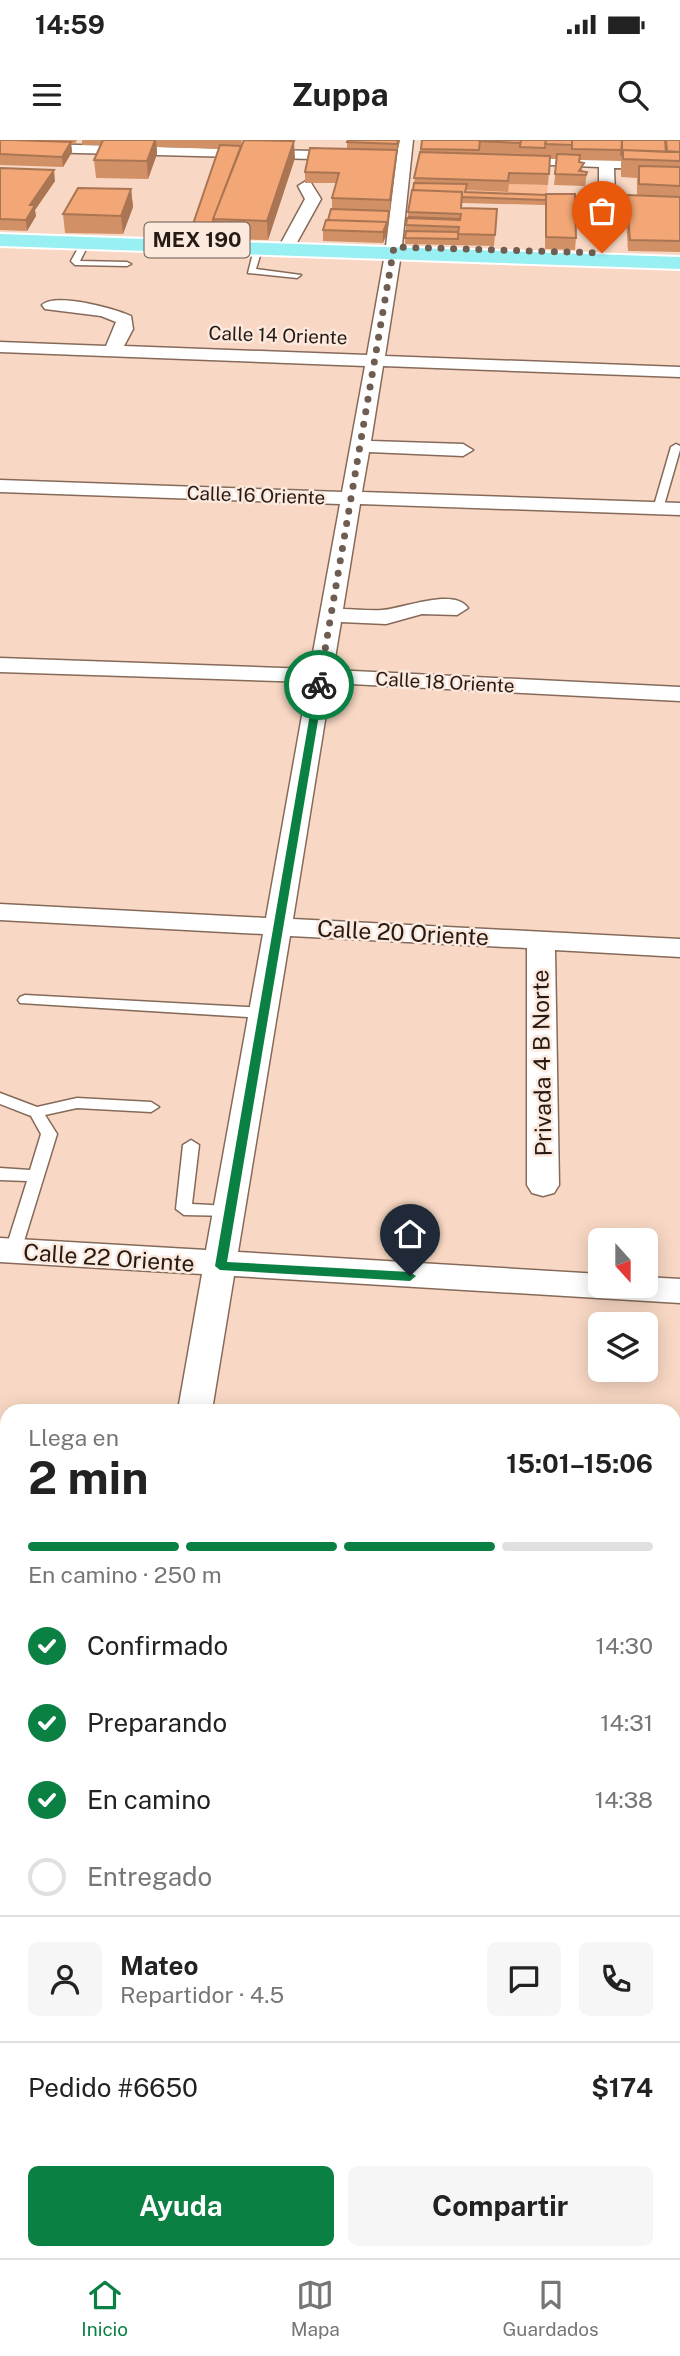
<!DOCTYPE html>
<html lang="es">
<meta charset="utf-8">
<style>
:root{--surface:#fff;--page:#f6f6f6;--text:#222;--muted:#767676;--line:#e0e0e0;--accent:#0b8043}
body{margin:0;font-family:"Public Sans",sans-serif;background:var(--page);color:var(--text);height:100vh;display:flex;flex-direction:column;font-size:26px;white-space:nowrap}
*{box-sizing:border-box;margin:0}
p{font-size:23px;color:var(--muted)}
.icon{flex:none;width:38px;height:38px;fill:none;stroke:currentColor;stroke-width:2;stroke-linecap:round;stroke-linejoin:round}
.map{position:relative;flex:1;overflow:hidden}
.sheet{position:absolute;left:0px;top:1264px;width:681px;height:856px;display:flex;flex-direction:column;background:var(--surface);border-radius:21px 21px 0 0;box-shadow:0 4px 18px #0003}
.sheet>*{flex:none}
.needle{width:46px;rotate:159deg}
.buttons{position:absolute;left:588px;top:1088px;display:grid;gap:14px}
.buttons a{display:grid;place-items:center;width:70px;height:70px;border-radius:10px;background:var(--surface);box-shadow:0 4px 18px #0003;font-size:35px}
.pin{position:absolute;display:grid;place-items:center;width:60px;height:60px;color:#fff;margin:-72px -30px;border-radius:50% 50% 50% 0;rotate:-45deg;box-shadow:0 0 7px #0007}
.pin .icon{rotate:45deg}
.courier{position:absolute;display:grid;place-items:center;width:70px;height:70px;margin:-35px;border:5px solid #0b8043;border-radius:50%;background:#fff;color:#222;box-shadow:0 2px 9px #0007}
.head em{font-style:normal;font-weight:700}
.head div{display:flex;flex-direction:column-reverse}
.head{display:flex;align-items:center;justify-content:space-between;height:119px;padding:0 28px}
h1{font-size:46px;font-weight:700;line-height:52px}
.bar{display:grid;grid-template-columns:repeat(4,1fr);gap:10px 7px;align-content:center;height:84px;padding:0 28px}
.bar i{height:9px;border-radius:5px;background:var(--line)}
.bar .on{background:var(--accent)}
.bar p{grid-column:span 4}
.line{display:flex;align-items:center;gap:18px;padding:0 28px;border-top:2px solid var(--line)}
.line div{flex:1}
.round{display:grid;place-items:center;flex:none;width:74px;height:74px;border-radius:10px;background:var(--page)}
ol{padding:0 28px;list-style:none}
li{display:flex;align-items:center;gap:21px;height:77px}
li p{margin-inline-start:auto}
li .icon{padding:7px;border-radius:50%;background:var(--accent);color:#fff;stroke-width:4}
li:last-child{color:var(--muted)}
li i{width:38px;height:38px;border:4px solid var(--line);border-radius:50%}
.action{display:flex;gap:14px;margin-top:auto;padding:14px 28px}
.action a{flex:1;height:80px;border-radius:10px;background:var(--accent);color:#fff;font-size:28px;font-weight:700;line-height:80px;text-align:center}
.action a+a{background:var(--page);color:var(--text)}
.status{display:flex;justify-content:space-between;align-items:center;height:49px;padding:0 35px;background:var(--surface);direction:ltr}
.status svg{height:19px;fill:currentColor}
header{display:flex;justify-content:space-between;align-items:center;height:91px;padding:0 28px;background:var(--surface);font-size:32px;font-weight:700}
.dock{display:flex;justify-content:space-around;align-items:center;height:98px;border-top:2px solid var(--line);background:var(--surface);font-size:19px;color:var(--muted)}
.dock a{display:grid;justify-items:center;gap:4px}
.dock .on{color:var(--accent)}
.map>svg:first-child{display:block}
.green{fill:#f9ba93}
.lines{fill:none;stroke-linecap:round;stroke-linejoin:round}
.lane-casing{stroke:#866a59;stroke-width:3}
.street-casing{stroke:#866a59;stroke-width:3}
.primary-casing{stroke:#fff;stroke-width:4}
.lane{fill:#fff;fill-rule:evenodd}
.street{fill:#fff;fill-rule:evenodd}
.primary{fill:#99f0f3;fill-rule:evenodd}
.wall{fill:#d19065}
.shaded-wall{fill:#aa7553}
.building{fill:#f3a776;stroke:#aa7553;stroke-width:2}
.route{fill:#0b8043}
.done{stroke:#705d52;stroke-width:7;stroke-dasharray:0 12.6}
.labels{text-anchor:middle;stroke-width:5;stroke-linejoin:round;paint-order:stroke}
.far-street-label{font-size:19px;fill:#261b14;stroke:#fce8dc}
.shield{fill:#fce8dc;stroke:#665850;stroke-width:2}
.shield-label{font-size:21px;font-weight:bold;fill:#261b14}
.street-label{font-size:23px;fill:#261b14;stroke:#fce8dc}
</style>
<div class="status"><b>14:59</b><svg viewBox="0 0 49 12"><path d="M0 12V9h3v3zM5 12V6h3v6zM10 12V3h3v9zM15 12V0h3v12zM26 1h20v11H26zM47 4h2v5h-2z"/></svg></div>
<header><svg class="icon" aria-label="menu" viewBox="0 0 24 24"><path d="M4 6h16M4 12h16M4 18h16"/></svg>Zuppa<svg class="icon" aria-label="search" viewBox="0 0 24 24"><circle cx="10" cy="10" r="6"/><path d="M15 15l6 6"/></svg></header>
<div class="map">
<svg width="680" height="2118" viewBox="0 0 680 2118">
<rect width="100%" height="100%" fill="#f8d8c4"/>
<path class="green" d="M509,44L548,45L546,60L465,58L466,50L507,52Z"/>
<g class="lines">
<g class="lane-casing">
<path id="lane" d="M82,101L89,103L80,121L127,122L131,124L127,126L75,125L71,121Z
M258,107L262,109L256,129L301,135L297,138L248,133L254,109Z
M676,304L680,306V310L663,369L654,371L653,369L671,307Z
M25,855L263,868L270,873L263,878L20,863L18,860L20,857Z
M0,953L37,967L77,958L151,962L159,967L151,972L77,968L45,975L57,994L21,1111L19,1115H7L5,1111L27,1041L0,1040V1028L30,1030L41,994L31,976L0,964Z
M191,1000L199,1005L192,1064L229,1066L235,1068L237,1072L235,1076L184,1075L176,1069L183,1005Z"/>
</g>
<g class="street-casing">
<path id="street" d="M399,0H413L401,114L385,216L680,227V237L383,226L371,301L463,304L473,310L463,316L369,312L362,352L680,363V375L360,364L343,469C356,469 370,471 382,470C402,469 454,447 468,468L457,475L422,474L386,484L341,482L333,530L680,547V561L331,543L293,779L680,799V817L555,810L559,1045L554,1053L543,1056L532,1053L527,1045V808L290,796L238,1112L600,1134V1146H646V1137L680,1139V1163L234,1136L212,1270H178L202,1134L0,1122V1098L206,1110L263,794L0,780V764L266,778L308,542L0,532V518L310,529L340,364L0,352V340L342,352L365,226L0,212V202L106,206L116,182L101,176L45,169L42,165C56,152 115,169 131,176L133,189L124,206L367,215L385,114Z
M0,3L352,12L359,16L352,20L0,11Z
M509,16L680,21V29L614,28L615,56L607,61L599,56V27L504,23L502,20Z
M306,41L311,43L321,59L295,106H283L281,103L305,59L298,46Z
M0,1614L7,1615V1653L0,1652Z
M674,1665H680V1705H674Z
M18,2112H66L65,2118H17Z
M620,2112H668V2118H620Z"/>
</g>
<g class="primary-casing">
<path id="primary" d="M0,94L680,117V129L0,106Z"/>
</g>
<use href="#lane" class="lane"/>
<use href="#street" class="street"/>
<use href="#primary" class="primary"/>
</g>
<path class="wall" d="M0,0H77L75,4H71L72,12L63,27L0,25Z
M82,0H242L241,6L295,18L268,100L192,98V87L219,9L157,7V14L148,39L96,38L94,20L101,5H82Z
M400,0L397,13L387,93L383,103L323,101V90L332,69V58L336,43H305V32L347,9V2Z
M422,0H680V112L628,111L625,66L626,55L637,56V38L621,37V21L579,20V22L583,31L587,32L585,46L554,45L557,19H550L548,45L509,44L508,52L466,50V52L546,55L576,98L575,110L545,109V65L462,63L461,68L497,69L494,106L405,104L406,85Z
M0,28L55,41L35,70L36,76L27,91L0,90Z
M131,49L133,67L123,94L65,93L63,74Z"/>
<path class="shaded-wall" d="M155,0H156L157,14L148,39L147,21Z
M398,0H400L397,13L390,71V60Z
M294,1L295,18L268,100L267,81Z
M71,2L72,12L63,27L62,17Z
M54,30L55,41L35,70L36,76L27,91L26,80L30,65Z
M131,49L133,67L123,94L121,76Z
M389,71L387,93L383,103V92Z"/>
<path class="building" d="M0,0H12L71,2L62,17L0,14Z
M103,0H155L147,21L94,20Z
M244,0L294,1L267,81L213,79Z
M348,0H398L397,4L347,2Z
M422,0H480L479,10L421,9Z
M479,0H521L520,3L479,1Z
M521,0H546L545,8L520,7Z
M546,0H572V5L545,4Z
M572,0H622V10L572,9Z
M622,0H665L666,12L623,10L621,16Z
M666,0H680V12L667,11Z
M220,5L241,6L213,79L214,87H192Z
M310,8L397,10L390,60L332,58L339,33L305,32Z
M623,10L680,12V21L623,19Z
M420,12L550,16L549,34L509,33L508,41L414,38Z
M557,14L580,15L579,22L584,23L579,31L587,32L586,35L555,34Z
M639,26L680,27V46L639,44Z
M0,28L54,30L30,65H35L26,80L0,79Z
M414,43L467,44L465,52L546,55V60L462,57V52L413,50Z
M78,48L131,49L121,76L63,74Z
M412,50L462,52L461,68L497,69L495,95L458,94L459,87L406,85L407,78L460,80L461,74L408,72Z
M546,54H575L576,98L546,97Z
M626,55L680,57V101L630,100Z
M331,69L389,71L387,87V82L328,80Z
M408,77L460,79V80Z
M326,80L387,82L383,92L323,90Z
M406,91L458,92V99L405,98Z"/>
<path class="route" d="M319,542L324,545L227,1122L410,1132L416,1136L410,1141L220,1130L215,1126L315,545Z"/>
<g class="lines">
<path class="done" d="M319,545L394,107L602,113"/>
</g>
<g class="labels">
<g class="far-street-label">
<text transform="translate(278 195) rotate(2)" y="7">Calle 14 Oriente</text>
<text transform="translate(256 355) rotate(2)" y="7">Calle 16 Oriente</text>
<text transform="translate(445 542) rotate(3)" y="7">Calle 18 Oriente</text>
</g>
<rect class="shield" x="144.5" y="82.5" width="105" height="35" rx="5"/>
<g class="shield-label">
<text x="197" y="107">MEX 190</text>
</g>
<g class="street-label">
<text transform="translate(403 793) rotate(3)" y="8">Calle 20 Oriente</text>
<text transform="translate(542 923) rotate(-91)" y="8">Privada 4 B Norte</text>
<text transform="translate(109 1118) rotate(4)" y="8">Calle 22 Oriente</text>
</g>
</g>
</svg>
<div class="buttons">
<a><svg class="needle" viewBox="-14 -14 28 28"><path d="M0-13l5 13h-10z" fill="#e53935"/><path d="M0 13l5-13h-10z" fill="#767676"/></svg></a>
<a><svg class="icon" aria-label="layers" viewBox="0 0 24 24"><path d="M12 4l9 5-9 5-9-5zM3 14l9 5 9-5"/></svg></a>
</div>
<div class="pin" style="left:602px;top:113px;background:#ea580c"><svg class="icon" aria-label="bag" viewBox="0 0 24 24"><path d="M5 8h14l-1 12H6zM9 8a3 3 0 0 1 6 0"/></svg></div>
<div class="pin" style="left:410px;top:1136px;background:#1f2937"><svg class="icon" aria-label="home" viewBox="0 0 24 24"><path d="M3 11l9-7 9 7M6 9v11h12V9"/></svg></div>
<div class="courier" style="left:319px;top:545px"><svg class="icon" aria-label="bike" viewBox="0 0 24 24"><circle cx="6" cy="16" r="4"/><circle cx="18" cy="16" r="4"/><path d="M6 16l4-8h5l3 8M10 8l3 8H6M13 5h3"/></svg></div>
<section class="sheet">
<div class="head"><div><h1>2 min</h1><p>Llega en</p></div><em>15:01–15:06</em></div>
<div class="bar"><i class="on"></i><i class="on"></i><i class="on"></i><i></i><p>En camino · 250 m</p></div>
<ol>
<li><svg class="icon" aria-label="check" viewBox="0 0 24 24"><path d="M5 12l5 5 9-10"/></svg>Confirmado<p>14:30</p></li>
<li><svg class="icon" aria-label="check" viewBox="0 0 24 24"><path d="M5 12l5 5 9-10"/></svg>Preparando<p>14:31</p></li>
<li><svg class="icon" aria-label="check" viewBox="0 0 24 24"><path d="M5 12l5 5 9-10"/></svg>En camino<p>14:38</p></li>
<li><i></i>Entregado</li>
</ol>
<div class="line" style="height:126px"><a class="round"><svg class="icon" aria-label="person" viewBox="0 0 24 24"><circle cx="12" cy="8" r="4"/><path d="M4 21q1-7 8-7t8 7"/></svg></a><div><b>Mateo</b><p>Repartidor · 4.5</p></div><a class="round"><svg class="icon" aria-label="chat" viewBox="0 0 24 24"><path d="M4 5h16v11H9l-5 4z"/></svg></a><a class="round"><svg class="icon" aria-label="phone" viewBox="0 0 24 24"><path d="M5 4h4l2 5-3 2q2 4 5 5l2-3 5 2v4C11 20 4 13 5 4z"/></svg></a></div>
<div class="line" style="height:91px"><div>Pedido #6650</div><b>$174</b></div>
<div class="action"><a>Ayuda</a><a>Compartir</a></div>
</section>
</div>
<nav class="dock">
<a class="on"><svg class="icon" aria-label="home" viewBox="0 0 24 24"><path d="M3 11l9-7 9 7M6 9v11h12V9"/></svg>Inicio</a>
<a><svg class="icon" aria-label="map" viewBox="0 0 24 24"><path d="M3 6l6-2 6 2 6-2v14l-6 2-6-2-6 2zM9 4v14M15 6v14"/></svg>Mapa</a>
<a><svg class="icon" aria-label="saved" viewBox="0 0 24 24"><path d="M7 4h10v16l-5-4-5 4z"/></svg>Guardados</a>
</nav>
